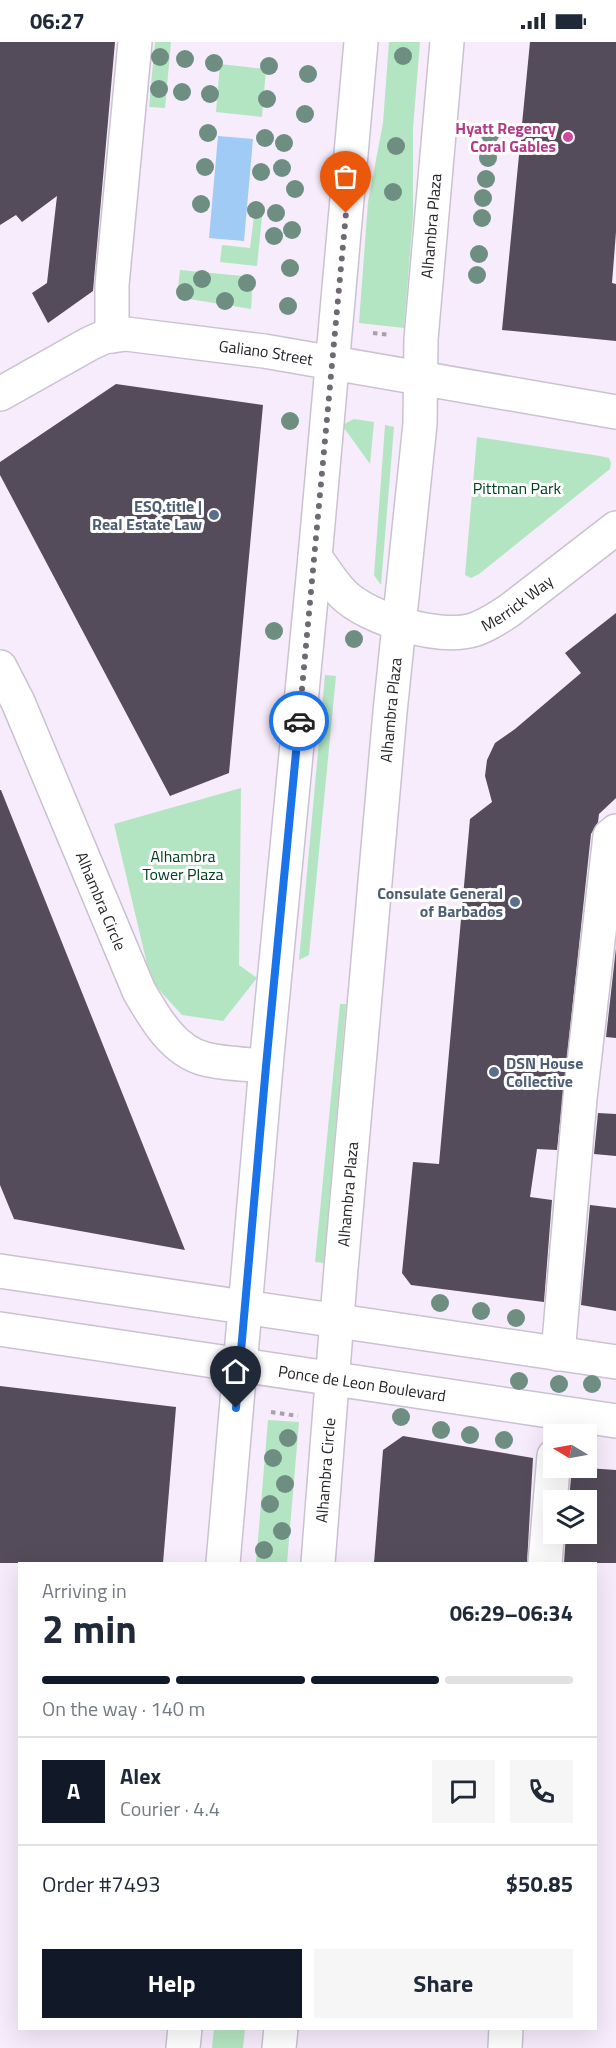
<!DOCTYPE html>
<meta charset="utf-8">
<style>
:root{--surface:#fff;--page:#f6f6f7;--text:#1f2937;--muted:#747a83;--line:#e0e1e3;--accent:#111827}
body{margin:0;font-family:"Titillium Web",sans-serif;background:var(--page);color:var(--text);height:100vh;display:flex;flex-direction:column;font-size:22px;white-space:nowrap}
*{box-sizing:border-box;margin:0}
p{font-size:20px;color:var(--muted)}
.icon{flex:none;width:33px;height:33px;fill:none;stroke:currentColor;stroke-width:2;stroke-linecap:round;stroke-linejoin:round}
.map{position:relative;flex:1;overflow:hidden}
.panel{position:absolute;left:18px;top:1520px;width:579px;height:468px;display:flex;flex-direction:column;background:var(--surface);border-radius:0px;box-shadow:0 6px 24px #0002}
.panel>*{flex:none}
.needle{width:39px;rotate:280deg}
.fabs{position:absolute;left:543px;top:1382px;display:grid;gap:12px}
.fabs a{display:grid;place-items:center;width:54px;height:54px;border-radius:0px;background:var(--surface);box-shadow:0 6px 24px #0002;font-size:30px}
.pin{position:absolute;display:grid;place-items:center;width:51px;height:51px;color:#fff;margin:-62px -26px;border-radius:50% 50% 50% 0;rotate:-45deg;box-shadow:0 0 6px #0007}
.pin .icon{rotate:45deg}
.courier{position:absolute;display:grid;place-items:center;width:60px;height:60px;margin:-30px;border:4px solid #1a73e8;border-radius:50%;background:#fff;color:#222;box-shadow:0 2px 8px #0007}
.overview em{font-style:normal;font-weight:700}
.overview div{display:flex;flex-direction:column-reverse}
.overview{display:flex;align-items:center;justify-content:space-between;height:102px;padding:0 24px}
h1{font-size:39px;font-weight:700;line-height:45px}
.bar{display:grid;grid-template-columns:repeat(4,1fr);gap:9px 6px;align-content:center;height:72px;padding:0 24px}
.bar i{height:8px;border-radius:4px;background:var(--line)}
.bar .active{background:var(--accent)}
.bar p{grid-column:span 4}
.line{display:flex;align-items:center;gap:15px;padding:0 24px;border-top:2px solid var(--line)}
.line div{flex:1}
.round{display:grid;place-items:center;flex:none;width:63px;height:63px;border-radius:0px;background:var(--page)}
.primary-button{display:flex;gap:12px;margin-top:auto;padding:12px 24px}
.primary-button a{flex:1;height:69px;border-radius:0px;background:var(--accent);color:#fff;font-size:24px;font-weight:700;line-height:69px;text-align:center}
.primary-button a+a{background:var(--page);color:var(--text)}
.status{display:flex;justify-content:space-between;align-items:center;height:42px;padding:0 30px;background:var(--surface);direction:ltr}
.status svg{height:16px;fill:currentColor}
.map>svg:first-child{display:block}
.green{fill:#b4e5c2}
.water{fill:#9fcbf4}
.building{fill:#544c5a}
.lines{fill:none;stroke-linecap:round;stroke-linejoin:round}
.minor-casing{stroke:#cbc2d1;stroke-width:36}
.path{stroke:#a8a1ad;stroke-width:4;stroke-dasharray:4.5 4.5;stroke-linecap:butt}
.minor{stroke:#fff;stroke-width:33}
.tree{fill:#6f8e82}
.done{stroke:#6e6972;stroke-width:6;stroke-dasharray:0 10.8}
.route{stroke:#1a73e8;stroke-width:8}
.hotel-dot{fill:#d1479c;stroke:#fefefe;stroke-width:2}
.service-dot{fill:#5c6f8a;stroke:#fefefe;stroke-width:2}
.labels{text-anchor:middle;stroke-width:6;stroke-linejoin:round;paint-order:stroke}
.hotel-label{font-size:16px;font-weight:bold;fill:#b23c85;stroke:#fefefe;text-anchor:end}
.street-label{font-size:16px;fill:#252228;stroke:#fefefe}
.park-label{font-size:16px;fill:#01411f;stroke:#fefefe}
.service-label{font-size:16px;font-weight:bold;fill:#4e5e75;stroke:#fefefe;text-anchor:end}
</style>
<div class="status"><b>06:27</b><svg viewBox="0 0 49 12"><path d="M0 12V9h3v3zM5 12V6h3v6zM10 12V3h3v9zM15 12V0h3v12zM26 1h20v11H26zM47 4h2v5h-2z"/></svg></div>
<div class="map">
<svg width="616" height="2006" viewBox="0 0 616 2006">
<rect width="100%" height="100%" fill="#f6ecfc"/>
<path class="green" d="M155,0H171L165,66L149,65Z
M389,0H420L413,86V174L404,286L359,281L368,160L383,81Z
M220,22L266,27L262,75L216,70Z
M254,174L262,175L257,224L220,220L222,203L250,206Z
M180,228L253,235L251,267L177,255Z
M354,377L374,380L370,422L342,383Z
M385,383L394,385L381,543L374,533Z
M477,395L600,414L609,416L611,421L610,427L479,532L471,536L465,533Z
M325,633L336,634L309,913L299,918Z
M241,746L239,923L257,936L223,979L182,973L151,939L114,782Z
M340,962H346L324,1221L315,1220Z
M268,1378L299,1380L287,1521H256Z
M214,1986H245L243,2006H212Z"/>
<path class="water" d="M218,94L253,97L244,199L209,196Z"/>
<path class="building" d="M0,0H115L93,249L48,281L32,251L47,241L57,154L22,180L16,173L0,183Z
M530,0H616V190L612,241L616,242V299L502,288Z
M116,342L263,363L229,731L170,754L0,433V420Z
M616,571V756L599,772L598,780L591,792L557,1108L537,1107L530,1155L552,1158L544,1260L411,1243L402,1231L413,1120L439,1122L470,777L492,760L485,734L487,718L495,701L515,687L581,631L565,611Z
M0,748H1L185,1208L14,1177L0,1143Z
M616,906V996L606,995Z
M598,1071L616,1072V1114L594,1112Z
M590,1163L616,1166V1269L581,1263Z
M0,1344L176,1365L163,1521H0Z
M403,1394L533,1416L527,1521H374L383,1408Z
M572,1425L616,1428V1521H564L566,1491H586V1458H569Z"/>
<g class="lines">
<g class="minor-casing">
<g id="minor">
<path d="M112,294V243L135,0"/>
<path id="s1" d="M0,352L89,302L104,295L126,292L264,309L616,370"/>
<path id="s2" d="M315,515C324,527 332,541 343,552C368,577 439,598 473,588C486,584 498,576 510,568L616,486"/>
<path id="s3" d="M0,625L18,660L139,949C154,975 173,1009 205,1017C224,1022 246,1022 266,1024"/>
<path d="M0,1229L616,1320"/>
<path id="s4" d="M0,1287L616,1379"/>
<path d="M558,1312L580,1056L610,794L616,789"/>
<path d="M223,1521L266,1024L315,515L361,0"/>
<path id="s5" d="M318,1521L340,1238L390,670L420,382L421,297L447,0"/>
<path d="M545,1521L554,1414"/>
<path d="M183,2006L185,1986"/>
<path d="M279,2006L281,1986"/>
<path d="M505,2006L506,1986"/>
</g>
</g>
<path class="path" d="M373,291L390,293
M271,1370L298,1374"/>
<use href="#minor" class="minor"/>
</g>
<g class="tree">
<circle cx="403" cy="14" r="9"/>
<circle cx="160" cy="15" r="9"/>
<circle cx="185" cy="17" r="9"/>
<circle cx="214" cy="21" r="9"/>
<circle cx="269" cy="24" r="9"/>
<circle cx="308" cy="32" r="9"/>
<circle cx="159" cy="47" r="9"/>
<circle cx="182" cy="50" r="9"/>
<circle cx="210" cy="52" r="9"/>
<circle cx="267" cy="57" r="9"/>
<circle cx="305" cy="72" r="9"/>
<circle cx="208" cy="91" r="9"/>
<circle cx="490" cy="93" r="9"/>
<circle cx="265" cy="96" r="9"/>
<circle cx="284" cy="101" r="9"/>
<circle cx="396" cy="104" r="9"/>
<circle cx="488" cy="116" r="9"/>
<circle cx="205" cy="125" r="9"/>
<circle cx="282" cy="126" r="9"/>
<circle cx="261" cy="130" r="9"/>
<circle cx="486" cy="137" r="9"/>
<circle cx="295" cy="147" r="9"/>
<circle cx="393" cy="150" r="9"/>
<circle cx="483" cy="156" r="9"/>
<circle cx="201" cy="162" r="9"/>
<circle cx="256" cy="168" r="9"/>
<circle cx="276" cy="171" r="9"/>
<circle cx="482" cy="176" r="9"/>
<circle cx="292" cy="188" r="9"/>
<circle cx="274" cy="194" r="9"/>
<circle cx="479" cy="212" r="9"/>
<circle cx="290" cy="226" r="9"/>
<circle cx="477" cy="233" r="9"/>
<circle cx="202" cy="237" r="9"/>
<circle cx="247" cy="241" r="9"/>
<circle cx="185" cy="250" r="9"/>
<circle cx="225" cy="259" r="9"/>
<circle cx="288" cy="264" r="9"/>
<circle cx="290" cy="379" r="9"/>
<circle cx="274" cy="589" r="9"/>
<circle cx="354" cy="597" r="9"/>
<circle cx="440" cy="1261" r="9"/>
<circle cx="481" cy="1269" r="9"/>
<circle cx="516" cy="1276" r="9"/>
<circle cx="519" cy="1339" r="9"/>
<circle cx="559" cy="1342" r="9"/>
<circle cx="592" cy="1342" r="9"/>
<circle cx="401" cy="1375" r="9"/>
<circle cx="441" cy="1388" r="9"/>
<circle cx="470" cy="1393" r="9"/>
<circle cx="288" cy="1396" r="9"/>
<circle cx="504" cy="1398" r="9"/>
<circle cx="273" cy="1416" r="9"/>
<circle cx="285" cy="1442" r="9"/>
<circle cx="270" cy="1462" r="9"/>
<circle cx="282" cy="1489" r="9"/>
<circle cx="264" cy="1508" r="9"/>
</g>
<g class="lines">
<path class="done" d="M299,679L346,171"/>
<path class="route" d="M236,1366L266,1024L299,679"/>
</g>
<circle class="hotel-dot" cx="568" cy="95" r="6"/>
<g class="service-dot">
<circle cx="214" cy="473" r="6"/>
<circle cx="515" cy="860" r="6"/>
<circle cx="494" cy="1030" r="6"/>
</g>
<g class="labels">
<g class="hotel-label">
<text x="556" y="92">Hyatt Regency<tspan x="556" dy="18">Coral Gables</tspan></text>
</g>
<g class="street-label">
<text dy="6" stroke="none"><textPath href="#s5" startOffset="1342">Alhambra Plaza</textPath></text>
<text dy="6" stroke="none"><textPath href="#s1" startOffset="282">Galiano Street</textPath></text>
<text dy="6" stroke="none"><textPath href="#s2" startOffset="237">Merrick Way</textPath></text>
<text dy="6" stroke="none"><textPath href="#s5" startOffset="856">Alhambra Plaza</textPath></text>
<text dy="6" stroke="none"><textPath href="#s3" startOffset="255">Alhambra Circle</textPath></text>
<text dy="6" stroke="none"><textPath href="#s5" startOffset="370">Alhambra Plaza</textPath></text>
<text dy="6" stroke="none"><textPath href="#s4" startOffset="366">Ponce de Leon Boulevard</textPath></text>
<text dy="6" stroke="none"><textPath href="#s5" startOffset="93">Alhambra Circle</textPath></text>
</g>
<g class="park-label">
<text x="517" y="452">Pittman Park</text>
<text x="183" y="820">Alhambra<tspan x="183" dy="18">Tower Plaza</tspan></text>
</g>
<g class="service-label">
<text x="202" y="470">ESQ.title |<tspan x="202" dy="18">Real Estate Law</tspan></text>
<text x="503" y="857">Consulate General<tspan x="503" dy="18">of Barbados</tspan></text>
<text x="506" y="1027" text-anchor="start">DSN House<tspan x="506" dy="18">Collective</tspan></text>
</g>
</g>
</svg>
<div class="fabs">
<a><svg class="needle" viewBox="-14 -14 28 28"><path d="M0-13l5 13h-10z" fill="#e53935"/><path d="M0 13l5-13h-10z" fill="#747a83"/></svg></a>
<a><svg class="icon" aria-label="layers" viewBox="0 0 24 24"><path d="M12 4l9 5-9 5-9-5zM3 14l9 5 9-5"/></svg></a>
</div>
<div class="pin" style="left:346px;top:171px;background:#ea580c"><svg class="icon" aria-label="bag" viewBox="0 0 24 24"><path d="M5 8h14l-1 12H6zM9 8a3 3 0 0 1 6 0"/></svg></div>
<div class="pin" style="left:236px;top:1366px;background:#1f2937"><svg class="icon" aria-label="home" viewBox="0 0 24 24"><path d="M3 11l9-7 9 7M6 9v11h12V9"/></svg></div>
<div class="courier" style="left:299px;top:679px"><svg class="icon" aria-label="car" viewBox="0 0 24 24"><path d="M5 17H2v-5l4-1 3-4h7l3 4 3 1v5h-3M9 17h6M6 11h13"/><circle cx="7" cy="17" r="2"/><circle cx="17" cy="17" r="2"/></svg></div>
<section class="panel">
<div class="overview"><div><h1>2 min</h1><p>Arriving in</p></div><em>06:29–06:34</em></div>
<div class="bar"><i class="active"></i><i class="active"></i><i class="active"></i><i></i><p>On the way · 140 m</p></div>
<div class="line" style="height:108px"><b class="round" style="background:var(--accent);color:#fff">A</b><div><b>Alex</b><p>Courier · 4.4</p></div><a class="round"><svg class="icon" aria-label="chat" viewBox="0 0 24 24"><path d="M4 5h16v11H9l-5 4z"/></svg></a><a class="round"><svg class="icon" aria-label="phone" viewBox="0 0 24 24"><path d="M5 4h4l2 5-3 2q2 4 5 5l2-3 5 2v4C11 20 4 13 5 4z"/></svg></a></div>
<div class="line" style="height:78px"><div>Order #7493</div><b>$50.85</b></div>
<div class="primary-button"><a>Help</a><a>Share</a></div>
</section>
</div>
